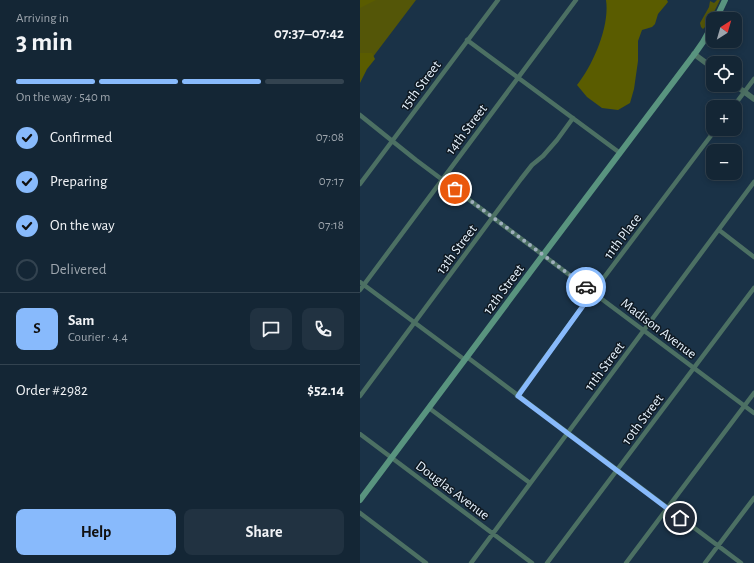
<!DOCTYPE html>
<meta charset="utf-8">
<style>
:root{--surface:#142635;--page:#213241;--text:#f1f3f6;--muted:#9da5ad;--line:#334350;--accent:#88bafc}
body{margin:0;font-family:"Alegreya Sans",sans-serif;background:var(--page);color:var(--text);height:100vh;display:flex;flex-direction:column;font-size:15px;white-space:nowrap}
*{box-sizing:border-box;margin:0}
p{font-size:13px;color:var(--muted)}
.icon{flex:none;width:22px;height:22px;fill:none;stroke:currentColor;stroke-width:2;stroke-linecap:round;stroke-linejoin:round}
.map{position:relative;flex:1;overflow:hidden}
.drawer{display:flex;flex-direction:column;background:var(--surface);width:360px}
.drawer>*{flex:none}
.needle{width:26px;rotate:37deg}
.buttons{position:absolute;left:346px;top:12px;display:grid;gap:8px}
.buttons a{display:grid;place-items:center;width:36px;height:36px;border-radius:8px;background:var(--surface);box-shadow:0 2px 6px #0003,0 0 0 1px var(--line);font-size:20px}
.pin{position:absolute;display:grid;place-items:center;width:34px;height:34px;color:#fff;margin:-17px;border:2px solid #fff;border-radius:50%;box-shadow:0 1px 4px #0007}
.courier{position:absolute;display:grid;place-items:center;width:40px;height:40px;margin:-20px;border:3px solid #88bafc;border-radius:50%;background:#fff;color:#222;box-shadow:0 1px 5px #0007}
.headline em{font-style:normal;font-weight:600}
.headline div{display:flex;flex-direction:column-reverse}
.headline{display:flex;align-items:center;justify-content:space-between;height:68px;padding:0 16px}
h1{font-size:26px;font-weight:600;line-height:30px}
.bar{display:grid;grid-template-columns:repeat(4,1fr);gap:6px 4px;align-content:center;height:48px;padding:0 16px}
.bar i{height:5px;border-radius:3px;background:var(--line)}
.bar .on{background:var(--accent)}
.bar p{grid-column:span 4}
.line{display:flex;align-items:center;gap:10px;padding:0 16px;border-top:1px solid var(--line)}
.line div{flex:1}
.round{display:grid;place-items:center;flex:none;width:42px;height:42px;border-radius:8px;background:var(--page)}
ol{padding:0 16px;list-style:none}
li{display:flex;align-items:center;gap:12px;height:44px}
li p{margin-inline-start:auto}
li .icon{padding:4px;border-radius:50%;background:var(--accent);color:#111;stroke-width:4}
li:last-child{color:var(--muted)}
li i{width:22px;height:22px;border:2px solid var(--line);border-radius:50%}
.button{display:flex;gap:8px;margin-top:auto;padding:8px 16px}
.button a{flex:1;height:46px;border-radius:8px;background:var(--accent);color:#111;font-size:16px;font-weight:600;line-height:46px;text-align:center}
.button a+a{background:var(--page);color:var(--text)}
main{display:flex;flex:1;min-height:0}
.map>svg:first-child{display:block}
.green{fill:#545608}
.forest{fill:#5a5c00}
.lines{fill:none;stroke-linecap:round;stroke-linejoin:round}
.minor{stroke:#4c7063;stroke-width:4.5}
.tertiary{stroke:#4c7063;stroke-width:5.5}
.secondary{stroke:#59947f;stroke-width:6}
.done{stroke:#9fafbd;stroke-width:4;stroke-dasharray:0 7.2}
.route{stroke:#88bafc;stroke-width:5}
.labels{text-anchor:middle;stroke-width:3;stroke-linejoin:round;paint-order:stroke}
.street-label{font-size:14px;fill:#e6f2fd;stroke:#0f1922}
</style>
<main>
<section class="drawer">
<div class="headline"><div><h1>3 min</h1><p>Arriving in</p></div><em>07:37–07:42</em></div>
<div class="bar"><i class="on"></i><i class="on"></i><i class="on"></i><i></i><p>On the way · 540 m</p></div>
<ol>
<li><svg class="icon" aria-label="check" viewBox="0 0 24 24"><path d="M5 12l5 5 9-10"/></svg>Confirmed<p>07:08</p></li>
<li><svg class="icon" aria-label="check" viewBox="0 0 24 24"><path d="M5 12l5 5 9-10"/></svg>Preparing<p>07:17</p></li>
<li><svg class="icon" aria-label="check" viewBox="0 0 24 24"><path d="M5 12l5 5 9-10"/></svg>On the way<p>07:18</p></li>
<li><i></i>Delivered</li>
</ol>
<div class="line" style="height:72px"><b class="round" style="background:var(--accent);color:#111">S</b><div><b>Sam</b><p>Courier · 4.4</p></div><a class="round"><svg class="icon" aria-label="chat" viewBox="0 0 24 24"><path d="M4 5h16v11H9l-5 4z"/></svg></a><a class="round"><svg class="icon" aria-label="phone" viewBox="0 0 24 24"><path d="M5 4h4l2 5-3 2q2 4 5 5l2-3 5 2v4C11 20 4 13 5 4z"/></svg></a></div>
<div class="line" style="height:52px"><div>Order #2982</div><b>$52.14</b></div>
<div class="button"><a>Help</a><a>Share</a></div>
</section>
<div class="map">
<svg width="394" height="563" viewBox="0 0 394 563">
<rect width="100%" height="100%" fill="#1a3247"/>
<path class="green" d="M0,0H56L0,74Z
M357,0H360L348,24L343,29L341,27L340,23L349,7L350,1L354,3Z"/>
<path class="forest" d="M0,0H16L0,8Z
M246,0H307L308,2L298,14L295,24L292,27L282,30L278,41V61L274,89L270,103L258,110L242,108L227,97L217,85C233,65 250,26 246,0Z
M0,53H12L15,59L7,69L0,83Z"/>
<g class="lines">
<path class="minor" d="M107,40L260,153
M373,107L394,79
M0,115L56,160L394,413
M0,184L138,0
M359,230L394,257
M0,282L105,360
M0,290L216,0
M107,357L381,563
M0,396L161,179L172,165L183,156L197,140L213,118
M157,396L233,292L356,129
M69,408L170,483
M0,434L172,563
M0,513L66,563
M111,563L394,182
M187,563L394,288
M266,563L394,393
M345,563L394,498"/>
<path class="tertiary" d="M334,54L353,68
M375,85L394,99"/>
<path class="secondary" d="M356,19L365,0
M0,500L183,255L336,52L343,42L353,24"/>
</g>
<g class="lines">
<path class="done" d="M95,189L226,287"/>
<path class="route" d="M226,287L233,292L158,396L320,518"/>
</g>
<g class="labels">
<g class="street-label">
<text transform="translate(60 85) rotate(-53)" y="5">15th Street</text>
<text transform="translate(106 129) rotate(-53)" y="5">14th Street</text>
<text transform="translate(262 236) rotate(-53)" y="5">11th Place</text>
<text transform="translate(96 249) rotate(-53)" y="5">13th Street</text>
<text transform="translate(143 289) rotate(-53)" y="5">12th Street</text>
<text transform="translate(299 328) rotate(37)" y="5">Madison Avenue</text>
<text transform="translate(244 366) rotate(-53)" y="5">11th Street</text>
<text transform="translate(282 419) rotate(-53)" y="5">10th Street</text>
<text transform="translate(93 490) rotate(37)" y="5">Douglas Avenue</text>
</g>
</g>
</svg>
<div class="buttons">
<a><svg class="needle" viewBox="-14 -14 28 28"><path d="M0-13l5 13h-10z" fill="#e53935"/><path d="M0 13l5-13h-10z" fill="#9da5ad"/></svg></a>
<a><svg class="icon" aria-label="locate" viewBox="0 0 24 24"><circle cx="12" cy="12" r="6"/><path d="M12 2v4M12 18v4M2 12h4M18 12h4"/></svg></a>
<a>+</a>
<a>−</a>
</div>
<div class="pin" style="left:95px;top:189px;background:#ea580c"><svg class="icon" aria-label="bag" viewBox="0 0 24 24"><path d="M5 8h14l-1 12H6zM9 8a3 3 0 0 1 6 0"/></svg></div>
<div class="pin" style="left:320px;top:518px;background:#1f2937"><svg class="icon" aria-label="home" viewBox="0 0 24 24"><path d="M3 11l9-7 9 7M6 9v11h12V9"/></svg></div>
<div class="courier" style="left:226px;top:287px"><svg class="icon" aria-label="car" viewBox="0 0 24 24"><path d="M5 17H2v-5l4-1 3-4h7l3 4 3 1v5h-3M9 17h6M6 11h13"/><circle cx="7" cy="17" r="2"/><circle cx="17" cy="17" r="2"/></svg></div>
</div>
</main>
